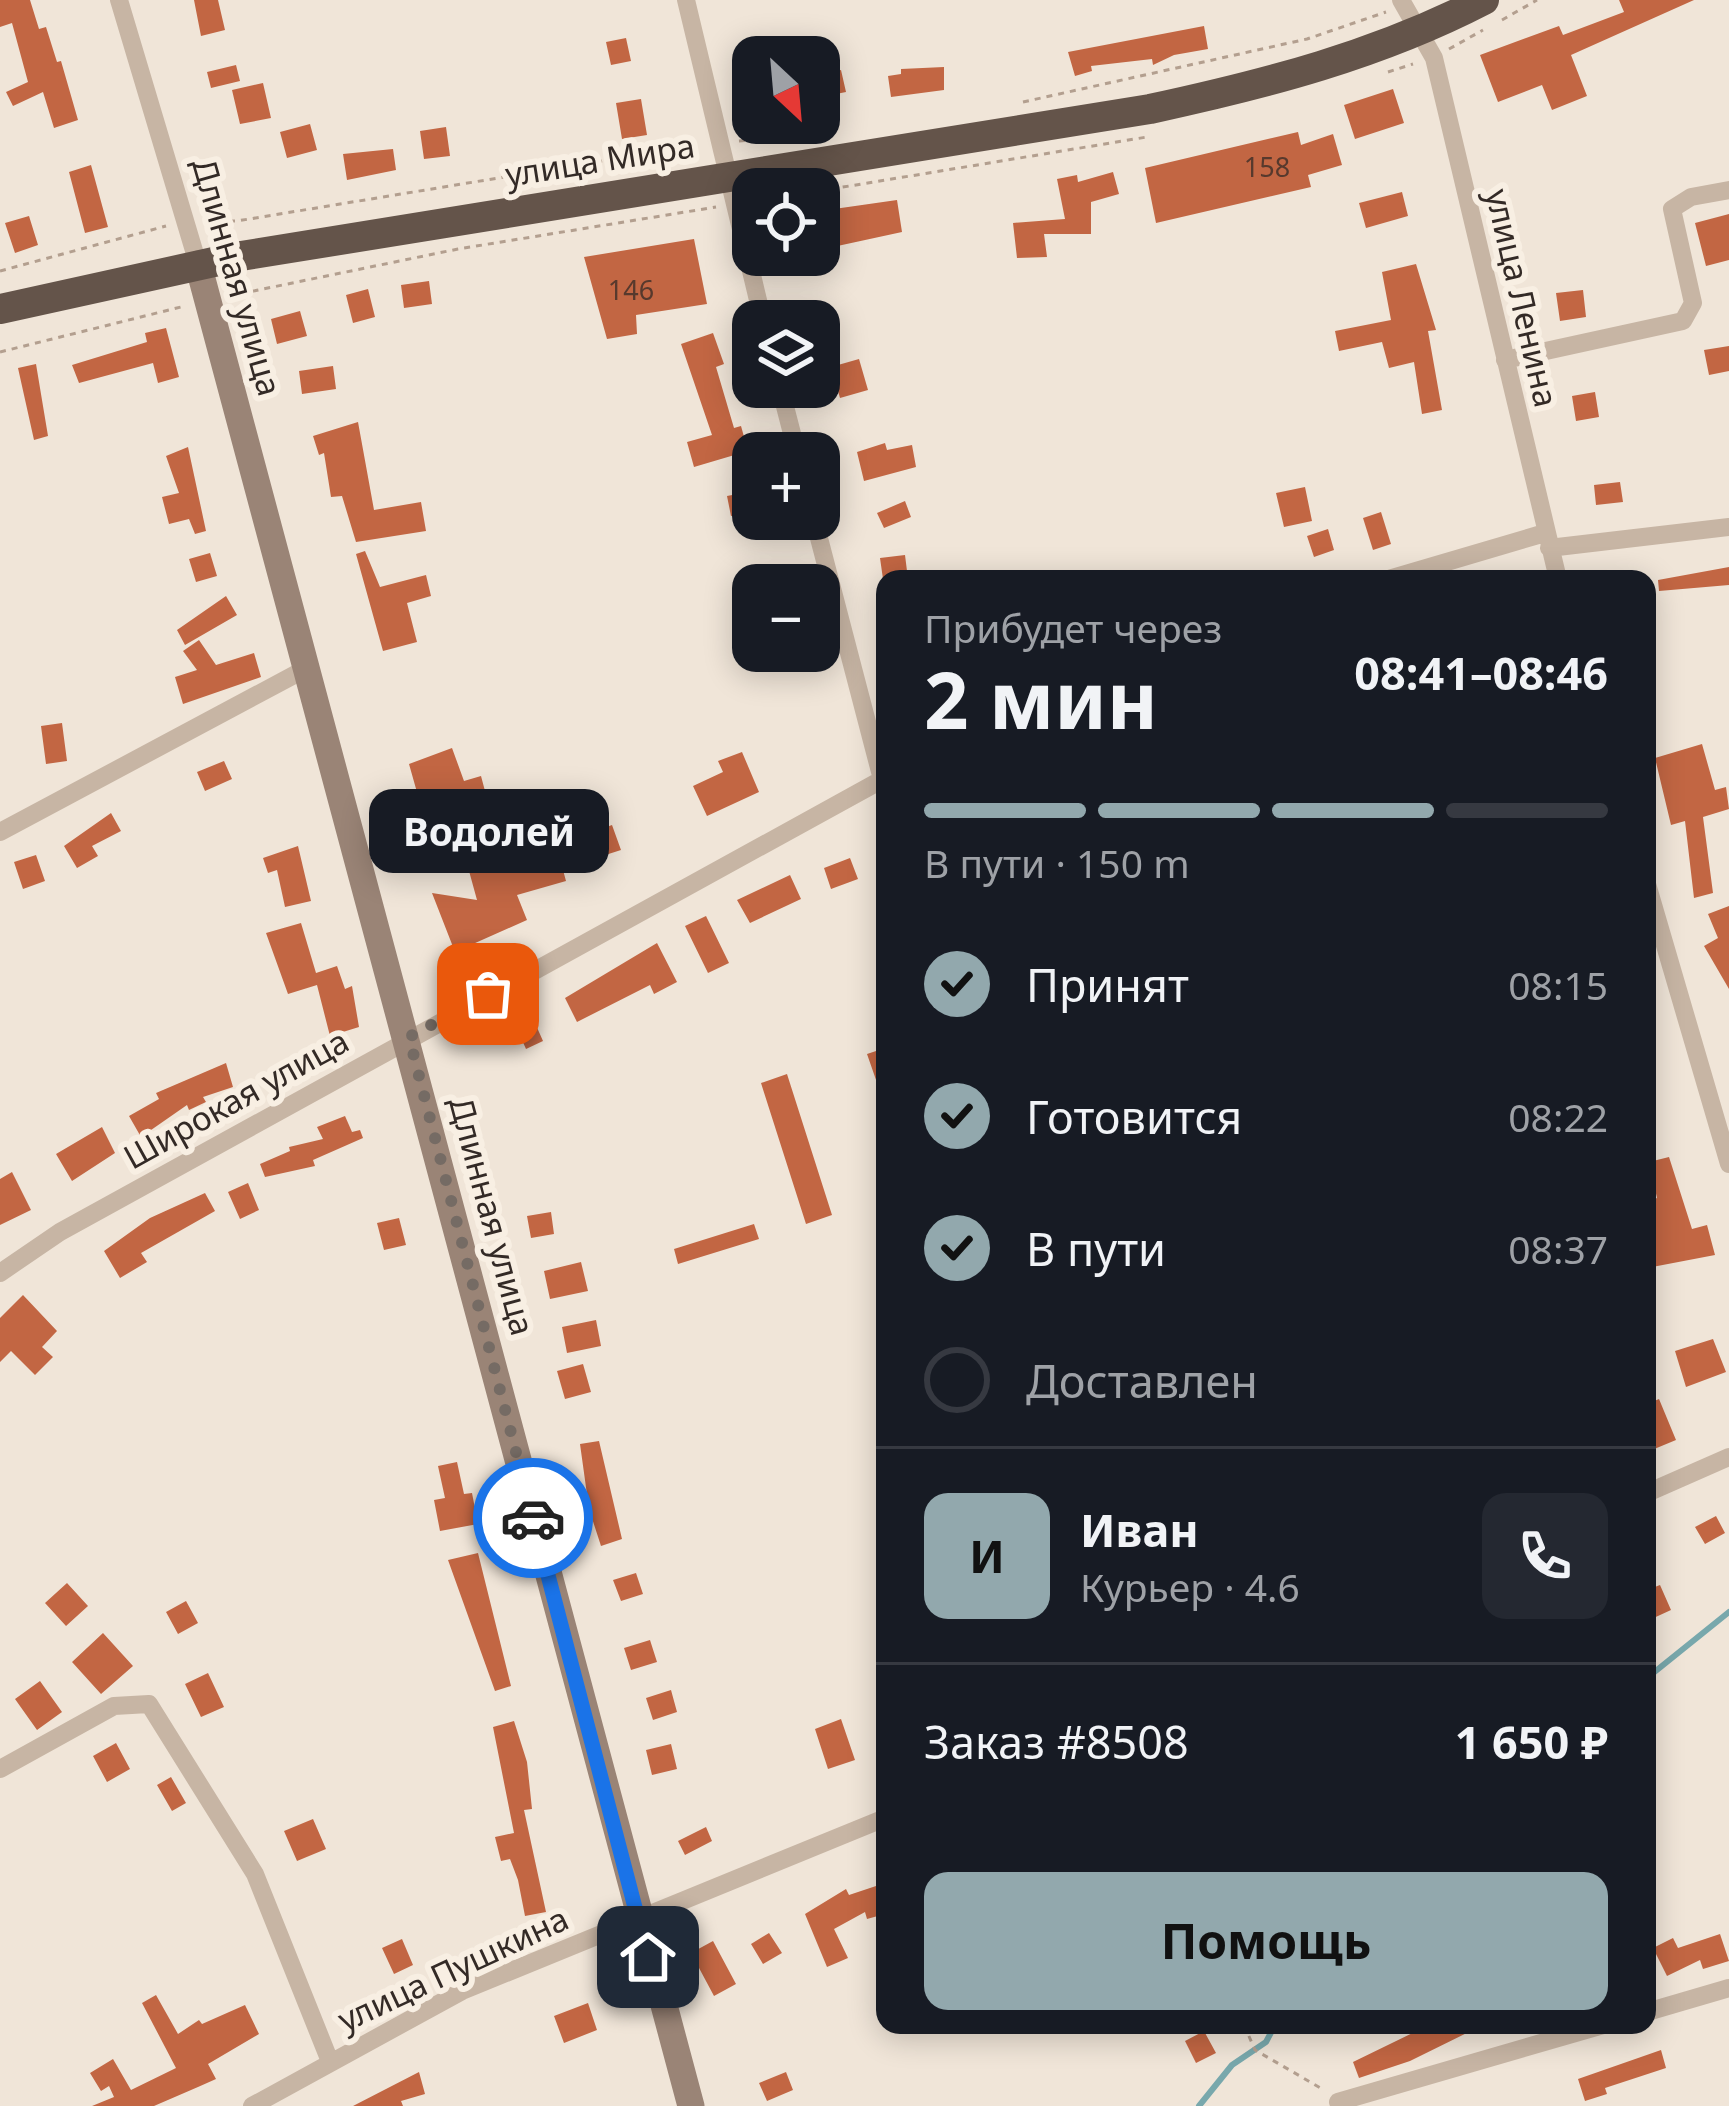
<!DOCTYPE html>
<html lang="ru">
<meta charset="utf-8">
<style>
:root{--surface:#171b24;--page:#242831;--text:#f1f3f6;--muted:#9ea1a6;--line:#363941;--accent:#92a8ad}
body{margin:0;font-family:"Noto Sans",sans-serif;background:var(--page);color:var(--text);height:100vh;display:flex;flex-direction:column;font-size:45px;white-space:nowrap}
*{box-sizing:border-box;margin:0}
p{font-size:39px;color:var(--muted)}
.icon{flex:none;width:66px;height:66px;fill:none;stroke:currentColor;stroke-width:2;stroke-linecap:round;stroke-linejoin:round}
.map{position:relative;flex:1;overflow:hidden}
.drawer{position:absolute;left:876px;top:570px;width:780px;height:1464px;display:flex;flex-direction:column;background:var(--surface);border-radius:24px;box-shadow:0 6px 30px #0003}
.drawer>*{flex:none}
.needle{width:78px;rotate:154deg}
.tools{position:absolute;left:732px;top:36px;display:grid;gap:24px}
.tools a{display:grid;place-items:center;width:108px;height:108px;border-radius:24px;background:var(--surface);box-shadow:0 6px 30px #0003;font-size:60px}
.pin{position:absolute;display:grid;place-items:center;width:102px;height:102px;color:#fff;margin:-51px;border-radius:24px;box-shadow:0 6px 18px #0006}
.courier{position:absolute;display:grid;place-items:center;width:120px;height:120px;margin:-60px;border:9px solid #1a73e8;border-radius:50%;background:#fff;color:#222;box-shadow:0 3px 15px #0007}
.bubble{position:absolute;height:84px;border-radius:24px;background:var(--surface);box-shadow:0 6px 30px #0003;font-size:39px;font-weight:700;line-height:84px;text-align:center}
.headline em{font-style:normal;font-weight:700}
.headline div{display:flex;flex-direction:column-reverse}
.headline{display:flex;align-items:center;justify-content:space-between;height:204px;padding:0 48px}
h1{font-size:78px;font-weight:700;line-height:90px}
.bar{display:grid;grid-template-columns:repeat(4,1fr);gap:18px 12px;align-content:center;height:144px;padding:0 48px}
.bar i{height:15px;border-radius:9px;background:var(--line)}
.bar .selected{background:var(--accent)}
.bar p{grid-column:span 4}
.line{display:flex;align-items:center;gap:30px;padding:0 48px;border-top:3px solid var(--line)}
.line div{flex:1}
.round{display:grid;place-items:center;flex:none;width:126px;height:126px;border-radius:24px;background:var(--page)}
ol{padding:0 48px;list-style:none}
li{display:flex;align-items:center;gap:36px;height:132px}
li p{margin-inline-start:auto}
li .icon{padding:12px;border-radius:50%;background:var(--accent);color:#111;stroke-width:4}
li:last-child{color:var(--muted)}
li i{width:66px;height:66px;border:6px solid var(--line);border-radius:50%}
.cta{display:flex;gap:24px;margin-top:auto;padding:24px 48px}
.cta a{flex:1;height:138px;border-radius:24px;background:var(--accent);color:#111;font-size:48px;font-weight:700;line-height:138px;text-align:center}
.map>svg:first-child{display:block}
.lines{fill:none;stroke-linecap:round;stroke-linejoin:round}
.stream{stroke:#78a8ac;stroke-width:6}
.building{fill:#c26643}
.path{stroke:#b39f8f;stroke-width:3;stroke-dasharray:6 6;stroke-linecap:butt}
.minor{stroke:#c7b5a4;stroke-width:18}
.secondary{stroke:#9a8476;stroke-width:27}
.trunk{stroke:#64544a;stroke-width:30}
.done{stroke:#756b64;stroke-width:12;stroke-dasharray:0 21.6}
.route{stroke:#1a73e8;stroke-width:15}
.labels{text-anchor:middle;stroke-width:12;stroke-linejoin:round;paint-order:stroke}
.number-label{font-size:27px;fill:#57392d}
.street-label{font-size:33px;fill:#332a26;stroke:#f8efe3}
</style>
<div class="map">
<svg width="1729" height="2106" viewBox="0 0 1729 2106">
<rect width="100%" height="100%" fill="#f0e5d8"/>
<g class="lines">
<path class="stream" d="M1647,1678L1729,1612
M1199,2106L1232,2065L1266,2042L1275,2025"/>
</g>
<path class="building" d="M0,0H30L39,29L46,27L57,62L61,61L78,120L54,128L43,92L13,106L6,92L28,82L12,23L0,27Z
M194,0H218L225,30L201,36Z
M1619,0H1694L1571,55L1587,96L1552,110L1542,85L1498,102L1480,55L1559,26L1563,35L1624,12Z
M1204,26L1208,49L1174,55L1153,65L1152,59L1091,66L1092,71L1075,76L1068,52Z
M626,38L631,61L611,65L606,42Z
M236,65L240,81L211,88L207,72Z
M944,67V90L891,97L888,76L901,74V69Z
M841,70L846,92L821,97L819,75Z
M263,83L271,118L240,124L232,90Z
M1393,89L1404,123L1355,139L1344,105Z
M641,99L647,135L622,139L616,103Z
M310,124L317,150L287,158L280,132Z
M446,127L450,156L424,159L420,131Z
M1298,132L1301,145L1333,134L1342,165L1308,175L1311,187L1156,223L1145,168Z
M393,149L396,170L347,180L343,154Z
M91,165L108,227L85,233L69,172Z
M1113,172L1119,194L1091,202V234H1044L1047,257L1017,258L1013,223L1065,219L1057,179L1077,175L1078,182Z
M1402,192L1408,216L1366,228L1359,203Z
M897,200L902,232L819,250V220L836,217L834,209Z
M1729,214V260L1706,266L1695,223Z
M29,216L38,245L15,253L5,223Z
M694,239L707,304L636,315L637,334L607,339L584,257Z
M1416,264L1436,330L1428,331L1442,410L1422,414L1414,362L1389,368L1382,342L1339,351L1335,331L1391,320L1382,272Z
M429,281L432,304L404,308L401,285Z
M368,289L375,317L353,323L346,295Z
M1583,290L1586,317L1560,321L1556,293Z
M300,311L307,336L277,344L271,319Z
M166,328L179,377L158,383L153,363L79,383L72,365L147,342L145,333Z
M713,333L724,364L716,367L734,428L741,426L748,451L694,467L687,442L712,435L681,344Z
M1729,346V371L1709,375L1704,350Z
M859,359L868,390L840,398L831,367Z
M36,364L48,436L34,440L18,368Z
M333,366L336,389L302,394L299,371Z
M1595,392L1599,417L1576,421L1572,396Z
M358,422L374,510L421,502L426,531L356,542L342,496L331,497L324,453L319,455L313,436Z
M885,443L887,450L912,445L916,467L864,481L857,452Z
M188,447L206,531L195,534L189,519L169,524L162,497L179,493L166,456Z
M1620,482L1623,502L1596,505L1594,485Z
M1305,487L1312,521L1284,527L1276,493Z
M753,491V512L731,516L727,496Z
M905,501L911,517L884,528L877,513Z
M1381,512L1391,544L1373,550L1363,518Z
M1328,529L1334,550L1314,557L1307,536Z
M365,551L380,587L426,575L431,596L407,603L417,642L383,651L356,554Z
M210,553L217,576L196,582L189,559Z
M905,555L908,579H883L880,558Z
M1729,567V585L1659,591L1658,580Z
M226,596L237,615L185,645L177,630Z
M199,640L216,665L254,653L261,677L183,704L175,677L197,670L183,651Z
M772,651H826V652L780,670Z
M62,723L67,761L46,764L41,726Z
M1702,744L1715,790L1726,787L1729,809L1703,817L1713,893L1694,898L1685,821L1671,825L1655,758Z
M452,748L464,781L481,776L501,851L554,837L566,881L517,895L527,920L455,952L432,893L477,900L452,809L424,817L409,764Z
M742,752L759,792L707,816L693,786L723,772L718,761Z
M224,761L232,779L205,791L197,772Z
M111,813L121,831L92,846L98,856L77,868L64,846Z
M612,825L621,850L596,858L587,834Z
M298,846L311,901L285,907L277,870L268,873L263,858Z
M36,855L45,881L23,889L14,862Z
M850,858L858,879L831,889L824,868Z
M790,875L801,899L750,923L737,900Z
M1729,906V989L1704,946L1718,938L1708,914Z
M706,916L729,963L708,973L685,926Z
M301,923L316,973L337,966L345,989L352,986L359,1027L330,1036L317,985L288,994L266,933Z
M657,943L677,982L654,994L650,985L577,1022L565,998Z
M531,1014L543,1041L526,1049L514,1022Z
M885,1048V1099L883,1100L867,1054Z
M226,1063L233,1087L203,1097L206,1102L189,1110L187,1105L141,1137L129,1116L159,1099L156,1093Z
M787,1074L832,1215L806,1224L761,1083Z
M345,1116L352,1132L360,1130L363,1138L313,1160L315,1166L265,1177L260,1164L290,1151L289,1147L323,1139L317,1127Z
M102,1127L115,1153L72,1181L56,1154Z
M1669,1157L1692,1229L1707,1225L1715,1255L1647,1268V1202L1657,1198L1649,1162Z
M12,1172L31,1210L0,1225V1179Z
M248,1183L259,1210L240,1219L228,1192Z
M205,1193L215,1211L141,1253L147,1262L120,1278L104,1251L150,1218Z
M551,1212L554,1234L531,1238L527,1216Z
M399,1218L406,1245L384,1250L377,1223Z
M754,1224L759,1239L678,1264L674,1249Z
M581,1262L588,1291L550,1299L544,1271Z
M23,1295L57,1331L42,1347L53,1357L35,1375L11,1351L0,1362V1318Z
M596,1320L601,1346L567,1353L562,1327Z
M1713,1339L1726,1372L1686,1387L1675,1351Z
M583,1364L591,1392L565,1399L557,1371Z
M1659,1399L1676,1440L1647,1452V1404Z
M599,1441L622,1539L601,1546L589,1509L580,1444Z
M457,1462L464,1494L472,1493L478,1524L440,1531L434,1500L445,1498L438,1466Z
M1716,1516L1725,1533L1705,1544L1695,1527Z
M478,1553L511,1686L495,1691L448,1560Z
M636,1573L643,1594L621,1601L613,1580Z
M67,1583L88,1606L66,1626L45,1603Z
M1660,1585L1671,1610L1647,1621V1590Z
M186,1601L198,1623L178,1634L166,1612Z
M103,1633L133,1666L101,1694L72,1662Z
M650,1640L657,1662L631,1670L624,1648Z
M208,1673L224,1707L201,1717L185,1684Z
M40,1681L62,1712L37,1730L15,1699Z
M671,1690L677,1712L653,1720L646,1698Z
M841,1719L855,1760L828,1769L815,1729Z
M514,1721L527,1762L532,1809L524,1810L546,1912L525,1916L518,1880L510,1859L501,1861L495,1837L514,1833L493,1727Z
M116,1743L130,1769L107,1782L93,1756Z
M671,1744L677,1769L652,1775L646,1750Z
M171,1777L186,1803L172,1811L157,1785Z
M313,1819L326,1849L297,1861L284,1831Z
M706,1827L712,1841L685,1855L678,1841Z
M885,1883V1914L867,1919L865,1912L834,1929L848,1958L827,1967L805,1914L846,1889L849,1895Z
M769,1933L782,1953L763,1964L751,1944Z
M1720,1934L1729,1961L1703,1969L1700,1960L1667,1976L1653,1948L1673,1938L1678,1948Z
M402,1939L413,1965L394,1974L382,1948Z
M713,1941L736,1984L714,1996L691,1953Z
M156,1995L178,2034L199,2020L202,2024L245,2005L259,2034L208,2064L216,2079L198,2087L154,2106H92L114,2097L109,2086L101,2091L90,2073L113,2059L131,2090L176,2068L142,2003Z
M588,2003L597,2030L564,2043L554,2016Z
M1429,2025H1483L1410,2061L1359,2078L1353,2062Z
M1204,2031L1216,2053L1196,2063L1185,2041Z
M1661,2050L1666,2068L1605,2088L1607,2094L1585,2101L1578,2079Z
M419,2072L425,2094L401,2101L403,2106H353Z
M786,2072L793,2090L767,2101L759,2083Z"/>
<g class="lines">
<path class="path" d="M1502,20L1537,0
M1449,49L1483,30
M1388,72L1413,64
M1023,102L1307,39L1386,12
M739,141L813,136
M819,191L1147,137
M205,221H237L699,145
M0,271L166,226
M229,296L458,249L716,207
M0,352L185,306
M1244,2025L1255,2050L1324,2090"/>
<path class="minor" d="M119,0L198,264
M686,0L763,321
M1401,0L1434,58L1558,579
M1505,360L1683,321L1693,303L1672,209L1691,197L1729,190
M780,387L797,453
M814,519L884,787
M1549,548L1729,527
M1389,579L1545,533
M0,832L309,667
M1647,884L1729,1164
M0,1273L60,1232L885,778
M1647,1493L1729,1457
M0,1769L114,1706L149,1704L255,1874L329,2059
M1647,2012L1729,1988
M1338,2102L1603,2025
M252,2106L462,1991L885,1818"/>
<path class="secondary" d="M198,264L691,2106"/>
<path class="trunk" d="M0,309L241,256L1150,109C1266,84 1378,55 1484,0"/>
</g>
<g class="lines">
<path class="done" d="M488,994L409,1037L533,1518"/>
<path class="route" d="M533,1518L648,1957"/>
</g>
<g class="labels">
<g class="number-label">
<text x="1267" y="177">158</text>
<text x="631" y="300">146</text>
</g>
<g class="street-label">
<text transform="translate(600 160) rotate(-9)" y="12">улица Мира</text>
<text transform="translate(237 277) rotate(74)" y="12">Длинная улица</text>
<text transform="translate(1522 298) rotate(77)" y="12">улица Ленина</text>
<text transform="translate(236 1099) rotate(-29)" y="12">Широкая улица</text>
<text transform="translate(492 1216) rotate(75)" y="12">Длинная улица</text>
<text transform="translate(453 1969) rotate(-25)" y="12">улица Пушкина</text>
</g>
</g>
</svg>
<div class="tools">
<a><svg class="needle" viewBox="-14 -14 28 28"><path d="M0-13l5 13h-10z" fill="#e53935"/><path d="M0 13l5-13h-10z" fill="#9ea1a6"/></svg></a>
<a><svg class="icon" aria-label="locate" viewBox="0 0 24 24"><circle cx="12" cy="12" r="6"/><path d="M12 2v4M12 18v4M2 12h4M18 12h4"/></svg></a>
<a><svg class="icon" aria-label="layers" viewBox="0 0 24 24"><path d="M12 4l9 5-9 5-9-5zM3 14l9 5 9-5"/></svg></a>
<a>+</a>
<a>−</a>
</div>
<div class="pin" style="left:488px;top:994px;background:#ea580c"><svg class="icon" aria-label="bag" viewBox="0 0 24 24"><path d="M5 8h14l-1 12H6zM9 8a3 3 0 0 1 6 0"/></svg></div>
<div class="pin" style="left:648px;top:1957px;background:#1f2937"><svg class="icon" aria-label="home" viewBox="0 0 24 24"><path d="M3 11l9-7 9 7M6 9v11h12V9"/></svg></div>
<div class="courier" style="left:533px;top:1518px"><svg class="icon" aria-label="car" viewBox="0 0 24 24"><path d="M5 17H2v-5l4-1 3-4h7l3 4 3 1v5h-3M9 17h6M6 11h13"/><circle cx="7" cy="17" r="2"/><circle cx="17" cy="17" r="2"/></svg></div>
<div class="bubble" style="left:369px;top:789px;width:240px">Водолей</div>
<section class="drawer">
<div class="headline"><div><h1>2 мин</h1><p>Прибудет через</p></div><em>08:41–08:46</em></div>
<div class="bar"><i class="selected"></i><i class="selected"></i><i class="selected"></i><i></i><p>В пути · 150 m</p></div>
<ol>
<li><svg class="icon" aria-label="check" viewBox="0 0 24 24"><path d="M5 12l5 5 9-10"/></svg>Принят<p>08:15</p></li>
<li><svg class="icon" aria-label="check" viewBox="0 0 24 24"><path d="M5 12l5 5 9-10"/></svg>Готовится<p>08:22</p></li>
<li><svg class="icon" aria-label="check" viewBox="0 0 24 24"><path d="M5 12l5 5 9-10"/></svg>В пути<p>08:37</p></li>
<li><i></i>Доставлен</li>
</ol>
<div class="line" style="height:216px"><b class="round" style="background:var(--accent);color:#111">И</b><div><b>Иван</b><p>Курьер · 4.6</p></div><a class="round"><svg class="icon" aria-label="phone" viewBox="0 0 24 24"><path d="M5 4h4l2 5-3 2q2 4 5 5l2-3 5 2v4C11 20 4 13 5 4z"/></svg></a></div>
<div class="line" style="height:156px"><div>Заказ #8508</div><b>1 650 ₽</b></div>
<div class="cta"><a>Помощь</a></div>
</section>
</div>
